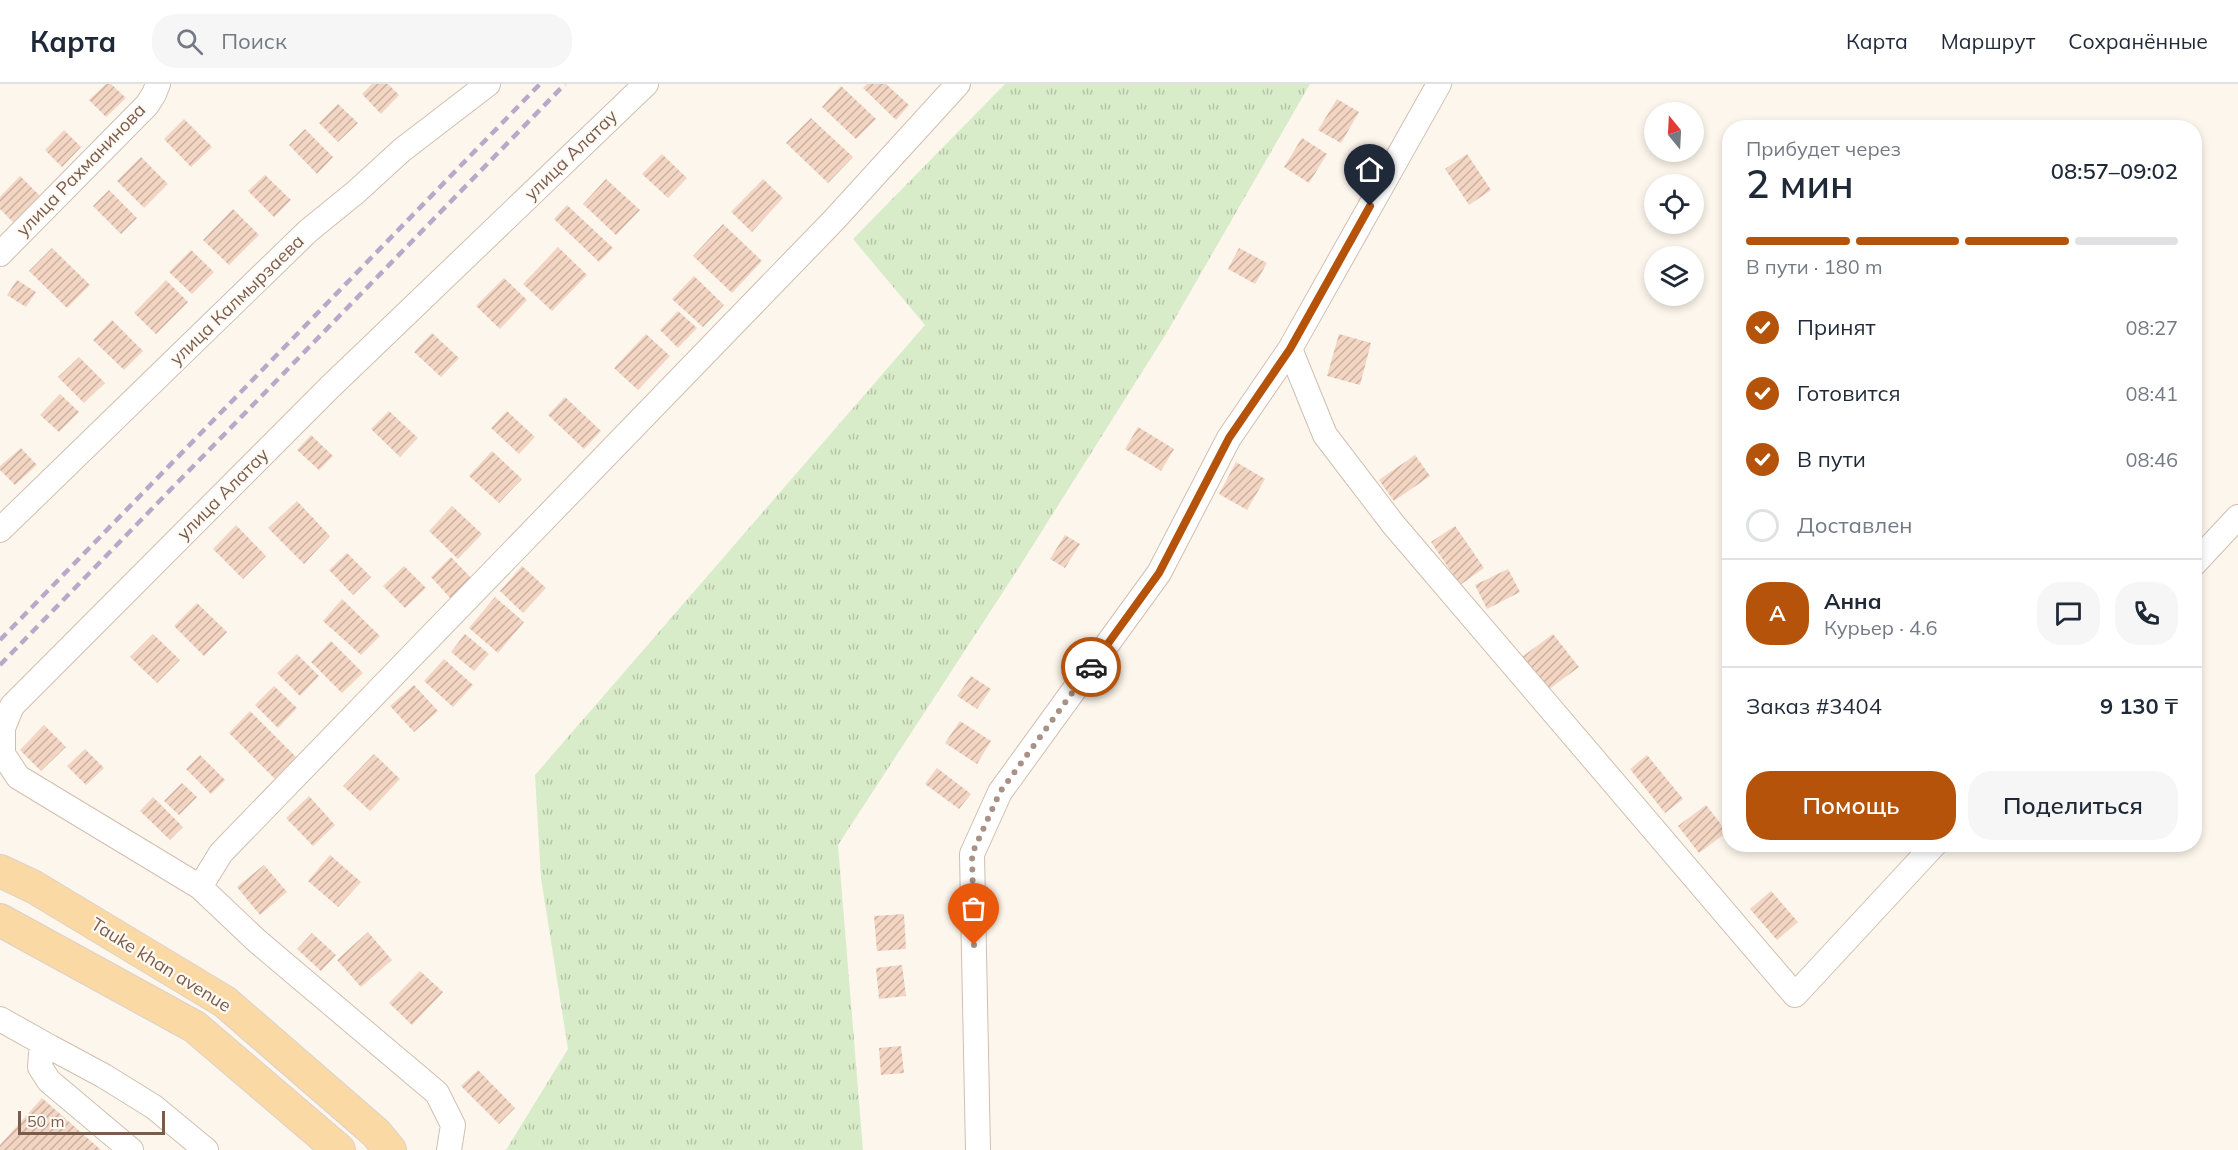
<!DOCTYPE html>
<html lang="ru">
<meta charset="utf-8">
<style>
:root{--surface:#fff;--page:#f6f6f7;--text:#1f2937;--muted:#747a83;--line:#e0e1e3;--accent:#b45309}
body{margin:0;font-family:Mulish,sans-serif;background:var(--page);color:var(--text);height:100vh;display:flex;flex-direction:column;font-size:22px;white-space:nowrap}
*{box-sizing:border-box;margin:0}
p{font-size:20px;color:var(--muted)}
.icon{flex:none;width:33px;height:33px;fill:none;stroke:currentColor;stroke-width:2;stroke-linecap:round;stroke-linejoin:round}
.map{position:relative;flex:1;overflow:hidden}
.side{position:absolute;left:1722px;top:36px;width:480px;height:732px;display:flex;flex-direction:column;background:var(--surface);border-radius:24px;box-shadow:0 3px 9px #0003}
.side>*{flex:none}
.needle{width:39px;rotate:342deg}
.buttons{position:absolute;left:1644px;top:18px;display:grid;gap:12px}
.buttons a{display:grid;place-items:center;width:60px;height:60px;border-radius:50%;background:var(--surface);box-shadow:0 3px 9px #0003;font-size:30px}
.scale{position:absolute;left:18px;bottom:15px;width:147px;box-sizing:border-box;padding-left:6px;border:3px solid #7a5c4d;border-top:0;font-size:16px;line-height:21px;white-space:nowrap;color:#7a5c4d;-webkit-text-stroke:4px #fffaf3;paint-order:stroke}
.pin{position:absolute;display:grid;place-items:center;width:51px;height:51px;color:#fff;margin:-62px -26px;border-radius:50% 50% 50% 0;rotate:-45deg;box-shadow:0 0 6px #0007}
.pin .icon{rotate:45deg}
.courier{position:absolute;display:grid;place-items:center;width:60px;height:60px;margin:-30px;border:4px solid #b45309;border-radius:50%;background:#fff;color:#222;box-shadow:0 2px 8px #0007}
.summary em{font-style:normal;font-weight:600}
.summary div{display:flex;flex-direction:column-reverse}
.summary{display:flex;align-items:center;justify-content:space-between;height:102px;padding:0 24px}
h1{font-size:39px;font-weight:600;line-height:45px}
.bar{display:grid;grid-template-columns:repeat(4,1fr);gap:9px 6px;align-content:center;height:72px;padding:0 24px}
.bar i{height:8px;border-radius:4px;background:var(--line)}
.bar .on{background:var(--accent)}
.bar p{grid-column:span 4}
.line{display:flex;align-items:center;gap:15px;padding:0 24px;border-top:2px solid var(--line)}
.line div{flex:1}
.round{display:grid;place-items:center;flex:none;width:63px;height:63px;border-radius:24px;background:var(--page)}
ol{padding:0 24px;list-style:none}
li{display:flex;align-items:center;gap:18px;height:66px}
li p{margin-inline-start:auto}
li .icon{padding:6px;border-radius:50%;background:var(--accent);color:#fff;stroke-width:4}
li:last-child{color:var(--muted)}
li i{width:33px;height:33px;border:3px solid var(--line);border-radius:50%}
.action{display:flex;gap:12px;margin-top:auto;padding:12px 24px}
.action a{flex:1;height:69px;border-radius:24px;background:var(--accent);color:#fff;font-size:24px;font-weight:600;line-height:69px;text-align:center}
.action a+a{background:var(--page);color:var(--text)}
header{display:flex;align-items:center;gap:36px;box-sizing:border-box;height:84px;padding:0 30px;background:var(--surface);border-bottom:2px solid var(--line)}
header strong{font-size:28px}
nav{display:flex;gap:33px;margin-inline-start:auto;font-size:21px}
.search{width:420px;height:54px;background:var(--page);display:flex;align-items:center;gap:15px;box-sizing:border-box;padding:0 21px;border-radius:24px;color:var(--muted);font-size:22px}
.map>svg:first-child{display:block}
.park{fill:url(#park-tufts)}
.building{fill:url(#building-hatch)}
.lines{fill:none;stroke-linecap:round;stroke-linejoin:round}
.minor-casing{stroke:#d1beb0;stroke-width:26}
.major-casing{stroke:#dad1cd;stroke-width:34}
.minor{stroke:#fff;stroke-width:24}
.major{stroke:#fbd9a5;stroke-width:32}
.rail{stroke:#b9a8c9;stroke-width:4.5;stroke-dasharray:9 6;stroke-linecap:butt}
.done{stroke:#a89285;stroke-width:6;stroke-dasharray:0 10.8}
.route{stroke:#b45309;stroke-width:8}
.labels{text-anchor:middle;stroke-width:4.5;stroke-linejoin:round;paint-order:stroke}
.street-label{font-size:18px;fill:#7a5c4d;stroke:#fffaf3}
</style>
<header>
<strong>Карта</strong>
<div class="search"><svg class="icon" aria-label="search" viewBox="0 0 24 24"><circle cx="10" cy="10" r="6"/><path d="M15 15l6 6"/></svg>Поиск</div>
<nav><a>Карта</a><a>Маршрут</a><a>Сохранённые</a></nav>
</header>
<div class="map">
<svg width="2238" height="1066" viewBox="0 0 2238 1066">
<defs>
<pattern id="park-tufts" width="24" height="20" patternUnits="userSpaceOnUse" patternTransform="scale(1.5)"><rect width="24" height="20" fill="#d8ecc9"/><path d="M3 7l-1-3M5 7V3M7 7l1-3M15 17l-1-3M17 17v-4M19 17l1-3" fill="none" stroke="#b4c2a5"/></pattern>
<pattern id="building-hatch" width="6" height="6" patternUnits="userSpaceOnUse" patternTransform="scale(1.5)"><rect width="6" height="6" fill="#f3d5c3"/><path d="M-1 1l2-2M0 6l6-6M5 7l2-2" fill="none" stroke="#cab0a1"/></pattern>
</defs>
<rect width="100%" height="100%" fill="#fdf6ec"/>
<path class="park" d="M1005,0H1310L1166,250L1018,485L838,761L863,1066H506L568,965L541,794L535,691L925,241L853,155Z"/>
<path class="building" d="M106,0H111L126,14L106,33L89,16Z
M372,0H388L399,11L381,30L362,10Z
M867,0H886L909,21L896,36L863,4Z
M841,2L876,35L856,55L822,23Z
M1337,15L1359,28L1341,59L1318,46Z
M338,20L358,39L338,58L319,39Z
M811,34L853,73L828,99L786,59Z
M184,35L212,63L191,83L164,55Z
M305,45L333,73L317,90L289,61Z
M64,46L81,63L62,83L45,66Z
M1302,54L1327,70L1309,99L1284,83Z
M662,70L687,94L668,114L642,90Z
M1467,70L1491,106L1469,121L1445,85Z
M141,73L168,100L144,124L117,97Z
M265,91L291,116L274,133L248,107Z
M20,92L41,113L14,139L0,125V113Z
M606,95L640,126L616,151L583,120Z
M763,95L783,114L752,148L731,128Z
M109,106L137,134L121,150L93,122Z
M567,121L613,164L599,178L554,135Z
M233,125L259,151L229,181L203,156Z
M723,140L762,177L732,209L693,172Z
M558,163L587,191L552,227L523,200Z
M52,164L90,201L67,224L29,187Z
M1239,164L1267,179L1255,200L1228,185Z
M191,166L214,188L192,210L169,188Z
M694,192L724,221L703,243L672,215Z
M504,194L527,216L500,245L476,222Z
M17,196L36,208L26,223L7,211Z
M166,196L188,218L156,250L134,229Z
M678,227L697,244L678,264L660,246Z
M112,236L143,267L124,286L93,256Z
M432,249L459,274L441,293L414,268Z
M646,250L670,272L638,306L614,284Z
M1339,250L1371,259L1360,301L1327,292Z
M79,273L105,299L84,319L58,293Z
M60,310L79,328L59,348L40,331Z
M565,313L601,347L584,365L548,331Z
M389,327L418,354L400,373L371,345Z
M507,327L535,353L519,370L491,344Z
M1138,343L1174,365L1161,387L1125,365Z
M311,351L333,372L319,386L297,366Z
M21,364L37,381L15,401L0,386V382Z
M492,367L522,395L499,419L469,392Z
M1415,371L1430,392L1394,417L1379,396Z
M1236,378L1265,395L1247,426L1219,410Z
M297,417L330,452L304,480L268,444Z
M452,422L482,450L458,475L429,447Z
M236,441L266,472L243,495L213,465Z
M1455,442L1484,484L1460,501L1431,458Z
M1065,451L1080,460L1065,484L1050,475Z
M347,469L371,493L353,511L329,486Z
M451,473L473,496L452,516L431,493Z
M404,482L426,504L405,524L383,502Z
M522,482L546,504L523,529L500,507Z
M1508,485L1520,508L1487,525L1475,501Z
M495,513L524,538L498,569L469,544Z
M342,515L380,552L361,571L323,537Z
M197,519L227,548L204,572L174,542Z
M153,550L180,576L157,599L130,573Z
M465,550L489,570L474,587L451,568Z
M1553,550L1579,583L1548,606L1522,573Z
M331,557L363,589L342,609L311,578Z
M297,570L319,592L300,612L277,589Z
M444,575L473,601L453,623L424,597Z
M971,592L991,605L977,625L957,612Z
M414,601L438,627L414,648L390,622Z
M274,602L297,624L278,644L255,621Z
M250,627L297,674L275,695L229,649Z
M960,637L991,657L977,680L945,659Z
M44,641L66,663L41,687L20,666Z
M85,665L104,684L86,701L67,682Z
M374,670L400,695L370,727L343,702Z
M200,671L225,696L211,710L186,685Z
M1647,671L1683,715L1665,729L1630,685Z
M937,684L971,710L959,725L925,700Z
M182,699L197,713L179,731L164,717Z
M309,712L335,741L313,762L286,734Z
M153,713L183,743L170,756L140,727Z
M1706,721L1727,748L1699,769L1678,742Z
M330,771L361,798L338,823L308,797Z
M264,781L287,808L260,831L237,803Z
M1771,807L1798,838L1777,856L1750,825Z
M904,830L906,865L877,867L874,832Z
M368,848L392,876L361,903L337,876Z
M312,849L336,871L321,887L297,865Z
M902,881L906,912L879,915L876,884Z
M420,887L443,908L412,941L389,919Z
M901,962L904,989L881,991L879,964Z
M478,986L515,1024L499,1040L461,1002Z
M42,1014L101,1066H0V1061Z"/>
<g class="lines">
<g class="minor-casing">
<path id="minor" d="M0,170L147,21L154,10L158,0
M1290,265L1325,351L1393,440L1795,911L1935,760
M0,446L308,147L356,108L402,66L488,0
M2194,480L2238,433
M200,803L18,693L3,670V644L12,622L330,303L646,0
M0,935L50,963L41,970L40,983L49,997L131,1066
M50,963L104,992L154,1023L206,1066
M449,1066L453,1041L437,1009L257,857L200,803L221,769L834,136L958,0
M978,1066L972,770L1000,708L1159,489L1229,354L1290,265L1439,0"/>
</g>
<g class="major-casing">
<path id="major" d="M0,787L34,803L225,918L376,1049L390,1066
M0,836L195,943L339,1066"/>
</g>
<use href="#minor" class="minor"/>
<use href="#major" class="major"/>
<path class="rail" d="M0,556L540,0
M0,581L565,0"/>
</g>
<g class="lines">
<path class="done" d="M974,861L972,770L1000,708L1091,583"/>
<path class="route" d="M1091,583L1159,489L1229,354L1290,265L1370,122"/>
</g>
<g class="labels">
<g class="street-label">
<text transform="translate(571 71) rotate(-44)" y="6">улица Алатау</text>
<text transform="translate(81 86) rotate(-46)" y="6">улица Рахманинова</text>
<text transform="translate(237 216) rotate(-44)" y="6">улица Калмырзаева</text>
<text transform="translate(223 410) rotate(-45)" y="6">улица Алатау</text>
<text transform="translate(161 881) rotate(32)" y="6">Tauke khan avenue</text>
</g>
</g>
</svg>
<div class="buttons">
<a><svg class="needle" viewBox="-14 -14 28 28"><path d="M0-13l5 13h-10z" fill="#e53935"/><path d="M0 13l5-13h-10z" fill="#747a83"/></svg></a>
<a><svg class="icon" aria-label="locate" viewBox="0 0 24 24"><circle cx="12" cy="12" r="6"/><path d="M12 2v4M12 18v4M2 12h4M18 12h4"/></svg></a>
<a><svg class="icon" aria-label="layers" viewBox="0 0 24 24"><path d="M12 4l9 5-9 5-9-5zM3 14l9 5 9-5"/></svg></a>
</div>
<div class="scale">50 m</div>
<div class="pin" style="left:974px;top:861px;background:#ea580c"><svg class="icon" aria-label="bag" viewBox="0 0 24 24"><path d="M5 8h14l-1 12H6zM9 8a3 3 0 0 1 6 0"/></svg></div>
<div class="pin" style="left:1370px;top:122px;background:#1f2937"><svg class="icon" aria-label="home" viewBox="0 0 24 24"><path d="M3 11l9-7 9 7M6 9v11h12V9"/></svg></div>
<div class="courier" style="left:1091px;top:583px"><svg class="icon" aria-label="car" viewBox="0 0 24 24"><path d="M5 17H2v-5l4-1 3-4h7l3 4 3 1v5h-3M9 17h6M6 11h13"/><circle cx="7" cy="17" r="2"/><circle cx="17" cy="17" r="2"/></svg></div>
<section class="side">
<div class="summary"><div><h1>2 мин</h1><p>Прибудет через</p></div><em>08:57–09:02</em></div>
<div class="bar"><i class="on"></i><i class="on"></i><i class="on"></i><i></i><p>В пути · 180 m</p></div>
<ol>
<li><svg class="icon" aria-label="check" viewBox="0 0 24 24"><path d="M5 12l5 5 9-10"/></svg>Принят<p>08:27</p></li>
<li><svg class="icon" aria-label="check" viewBox="0 0 24 24"><path d="M5 12l5 5 9-10"/></svg>Готовится<p>08:41</p></li>
<li><svg class="icon" aria-label="check" viewBox="0 0 24 24"><path d="M5 12l5 5 9-10"/></svg>В пути<p>08:46</p></li>
<li><i></i>Доставлен</li>
</ol>
<div class="line" style="height:108px"><b class="round" style="background:var(--accent);color:#fff">А</b><div><b>Анна</b><p>Курьер · 4.6</p></div><a class="round"><svg class="icon" aria-label="chat" viewBox="0 0 24 24"><path d="M4 5h16v11H9l-5 4z"/></svg></a><a class="round"><svg class="icon" aria-label="phone" viewBox="0 0 24 24"><path d="M5 4h4l2 5-3 2q2 4 5 5l2-3 5 2v4C11 20 4 13 5 4z"/></svg></a></div>
<div class="line" style="height:78px"><div>Заказ #3404</div><b>9 130 ₸</b></div>
<div class="action"><a>Помощь</a><a>Поделиться</a></div>
</section>
</div>
